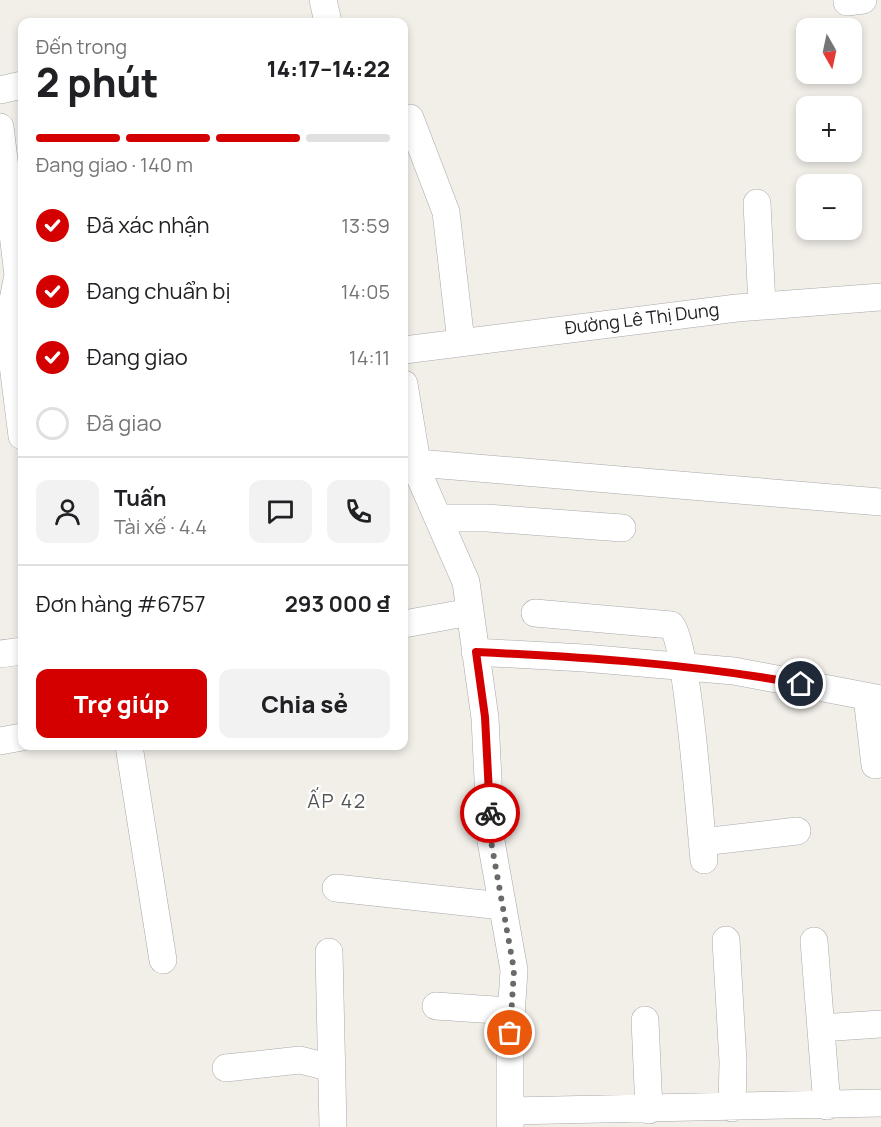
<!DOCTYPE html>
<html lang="vi">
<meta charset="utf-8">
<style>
:root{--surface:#fff;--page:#f2f2f2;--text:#202124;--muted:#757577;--line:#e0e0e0;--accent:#d40000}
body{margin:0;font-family:Manrope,sans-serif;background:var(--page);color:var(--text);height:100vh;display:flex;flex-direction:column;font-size:22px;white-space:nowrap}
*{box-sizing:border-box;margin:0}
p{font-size:20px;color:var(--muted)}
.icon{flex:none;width:33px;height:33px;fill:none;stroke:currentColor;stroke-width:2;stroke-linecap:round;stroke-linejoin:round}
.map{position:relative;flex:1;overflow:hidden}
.details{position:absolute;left:18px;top:18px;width:390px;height:732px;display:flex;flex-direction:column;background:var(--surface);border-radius:12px;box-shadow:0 3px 9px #0003}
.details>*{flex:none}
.needle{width:39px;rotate:171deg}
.tools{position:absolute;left:796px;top:18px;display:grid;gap:12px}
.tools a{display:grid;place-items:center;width:66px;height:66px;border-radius:12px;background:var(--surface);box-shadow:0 3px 9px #0003;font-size:30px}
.pin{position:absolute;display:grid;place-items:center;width:51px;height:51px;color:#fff;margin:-26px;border:3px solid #fff;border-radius:50%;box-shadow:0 2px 6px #0007}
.courier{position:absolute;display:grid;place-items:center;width:60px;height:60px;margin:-30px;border:4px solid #d40000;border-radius:50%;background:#fff;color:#222;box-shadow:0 2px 8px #0007}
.headline em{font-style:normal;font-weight:800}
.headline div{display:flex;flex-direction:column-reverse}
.headline{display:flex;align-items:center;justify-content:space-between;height:102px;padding:0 18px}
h1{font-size:39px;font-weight:800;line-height:45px}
.bar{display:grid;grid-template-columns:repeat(4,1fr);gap:9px 6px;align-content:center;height:72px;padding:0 18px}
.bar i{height:8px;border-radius:4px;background:var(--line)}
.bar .current{background:var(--accent)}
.bar p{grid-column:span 4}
.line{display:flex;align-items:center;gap:15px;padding:0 18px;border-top:2px solid var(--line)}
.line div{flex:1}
.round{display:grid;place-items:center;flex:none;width:63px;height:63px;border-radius:12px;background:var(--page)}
ol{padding:0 18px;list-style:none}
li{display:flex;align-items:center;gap:18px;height:66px}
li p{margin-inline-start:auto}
li .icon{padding:6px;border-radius:50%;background:var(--accent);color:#fff;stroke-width:4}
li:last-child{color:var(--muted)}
li i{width:33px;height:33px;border:3px solid var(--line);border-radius:50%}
.action{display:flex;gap:12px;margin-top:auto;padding:12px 18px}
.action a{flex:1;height:69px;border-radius:12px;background:var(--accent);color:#fff;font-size:24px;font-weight:800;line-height:69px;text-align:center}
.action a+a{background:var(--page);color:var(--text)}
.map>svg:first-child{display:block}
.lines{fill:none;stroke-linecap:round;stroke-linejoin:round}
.minor-casing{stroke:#a9a9a9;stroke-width:28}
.minor{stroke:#fff;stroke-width:27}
.done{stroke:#6b6a68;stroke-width:6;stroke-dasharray:0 10.8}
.route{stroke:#d40000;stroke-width:8}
.labels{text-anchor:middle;stroke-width:4.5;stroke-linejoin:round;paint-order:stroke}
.street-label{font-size:18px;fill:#222;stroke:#fff}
.neighbourhood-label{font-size:20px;letter-spacing:1.5px;fill:#555;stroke:#fff}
</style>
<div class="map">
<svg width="881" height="1127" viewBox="0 0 881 1127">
<rect width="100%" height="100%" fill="#f2efe9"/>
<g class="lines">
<g class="minor-casing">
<path id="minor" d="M323,0L328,22
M847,2L863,0
M0,90L22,85
M410,118L446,212L461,342
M0,127L18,275
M757,203L762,306
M22,274L18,275L8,325L22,436
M404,350L737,308L881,297
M404,384L419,475L466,582L485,718L491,841L514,970L510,1033V1127
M417,463L881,502
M439,518H487L622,528
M535,613L671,625C688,644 700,823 704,860
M404,624L470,612
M475,652L584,658L734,671L881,699
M0,654L22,651
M867,697L875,765
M0,741L22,737
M129,746L163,960
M702,842L797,831
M336,888L502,906
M726,940L733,1062L732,1108
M814,941L827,1106
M329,952L333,1127
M436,1006L511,1011
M645,1020L649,1110
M821,1028L881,1024
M226,1068L300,1060L332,1068
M510,1111L881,1103"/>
</g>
<use href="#minor" class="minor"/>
</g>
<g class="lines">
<path class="done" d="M490,813L491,841L514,970L510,1033"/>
<path class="route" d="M490,813L485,717L476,652C584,657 693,664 801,684"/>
</g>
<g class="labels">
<g class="street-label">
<text transform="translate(642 319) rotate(-7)" y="6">Đường Lê Thị Dung</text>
</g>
<g class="neighbourhood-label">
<text x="337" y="808">ẤP 42</text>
</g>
</g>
</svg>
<div class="tools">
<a><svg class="needle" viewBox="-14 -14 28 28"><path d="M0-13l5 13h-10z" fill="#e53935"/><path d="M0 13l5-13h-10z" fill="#757577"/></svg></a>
<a>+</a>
<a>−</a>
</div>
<div class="pin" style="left:510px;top:1033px;background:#ea580c"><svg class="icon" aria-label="bag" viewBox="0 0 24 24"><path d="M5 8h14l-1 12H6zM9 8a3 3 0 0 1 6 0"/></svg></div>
<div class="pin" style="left:801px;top:684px;background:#1f2937"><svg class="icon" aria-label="home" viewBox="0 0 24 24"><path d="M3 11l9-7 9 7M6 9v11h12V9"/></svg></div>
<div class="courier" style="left:490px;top:813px"><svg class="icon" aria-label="bike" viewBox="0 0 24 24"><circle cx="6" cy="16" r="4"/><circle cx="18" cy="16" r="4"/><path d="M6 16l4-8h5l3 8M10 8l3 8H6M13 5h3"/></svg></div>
<section class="details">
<div class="headline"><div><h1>2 phút</h1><p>Đến trong</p></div><em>14:17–14:22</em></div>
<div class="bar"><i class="current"></i><i class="current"></i><i class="current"></i><i></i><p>Đang giao · 140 m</p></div>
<ol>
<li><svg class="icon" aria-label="check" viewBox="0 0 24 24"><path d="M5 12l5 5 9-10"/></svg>Đã xác nhận<p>13:59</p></li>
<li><svg class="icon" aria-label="check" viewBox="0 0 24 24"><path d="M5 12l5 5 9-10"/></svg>Đang chuẩn bị<p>14:05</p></li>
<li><svg class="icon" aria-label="check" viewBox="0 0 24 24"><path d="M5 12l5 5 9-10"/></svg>Đang giao<p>14:11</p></li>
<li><i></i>Đã giao</li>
</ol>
<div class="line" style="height:108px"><a class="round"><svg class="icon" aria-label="person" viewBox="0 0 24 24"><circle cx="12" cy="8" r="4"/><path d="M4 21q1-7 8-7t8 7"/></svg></a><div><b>Tuấn</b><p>Tài xế · 4.4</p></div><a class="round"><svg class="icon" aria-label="chat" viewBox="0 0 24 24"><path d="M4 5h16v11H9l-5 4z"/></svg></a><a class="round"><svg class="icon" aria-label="phone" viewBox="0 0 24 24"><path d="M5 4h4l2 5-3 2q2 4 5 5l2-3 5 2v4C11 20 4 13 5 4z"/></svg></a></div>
<div class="line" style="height:78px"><div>Đơn hàng #6757</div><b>293 000 ₫</b></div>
<div class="action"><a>Trợ giúp</a><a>Chia sẻ</a></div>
</section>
</div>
